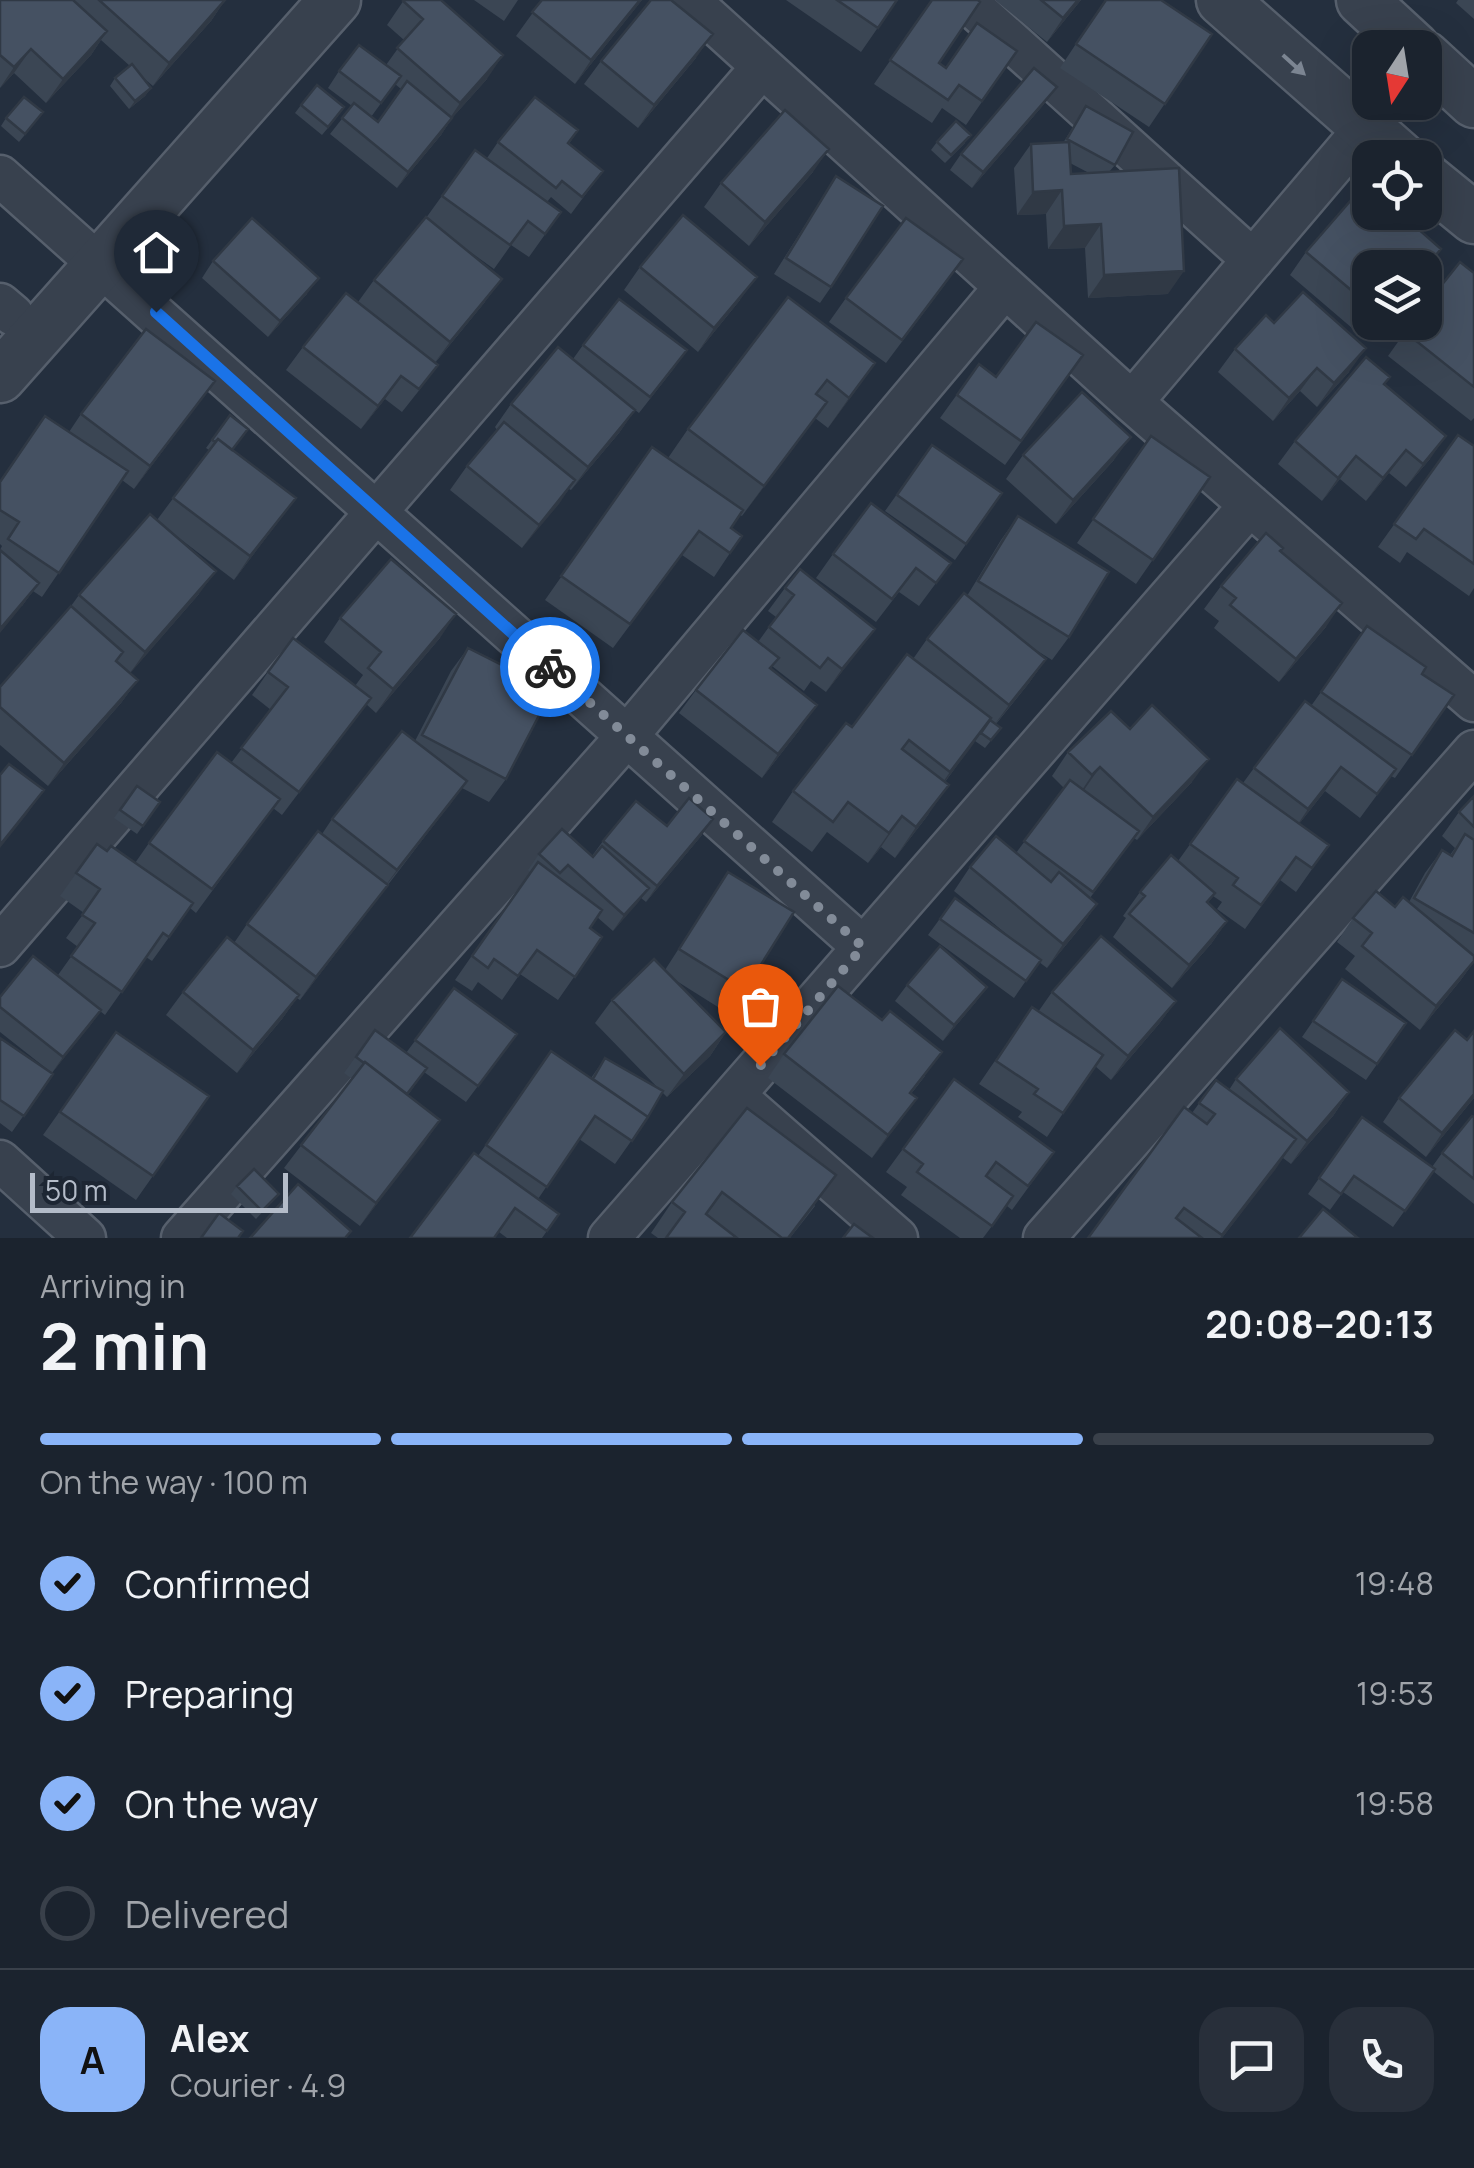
<!DOCTYPE html>
<meta charset="utf-8">
<style>
:root{--surface:#1b232e;--page:#282f3a;--text:#f1f3f6;--muted:#a0a4aa;--line:#39404a;--accent:#8ab4f8}
body{margin:0;font-family:Manrope,sans-serif;background:var(--page);color:var(--text);height:100vh;display:flex;flex-direction:column;font-size:38px;white-space:nowrap}
*{box-sizing:border-box;margin:0}
p{font-size:32px;color:var(--muted)}
.icon{flex:none;width:55px;height:55px;fill:none;stroke:currentColor;stroke-width:2;stroke-linecap:round;stroke-linejoin:round}
.map{position:relative;height:1238px;overflow:hidden}
.panel{display:flex;flex-direction:column;background:var(--surface);flex:1}
.panel>*{flex:none}
.needle{width:65px;rotate:192deg}
.fabs{position:absolute;left:1352px;top:30px;display:grid;gap:20px}
.fabs a{display:grid;place-items:center;width:90px;height:90px;border-radius:20px;background:var(--surface);box-shadow:0 10px 40px #0002,0 0 0 2px var(--line);font-size:50px}
.scale{position:absolute;left:30px;bottom:25px;width:258px;box-sizing:border-box;padding-left:10px;border:5px solid #b4bcc9;border-top:0;font-size:28px;line-height:35px;white-space:nowrap;color:#b4bcc9;-webkit-text-stroke:8px #1d2633;paint-order:stroke}
.pin{position:absolute;display:grid;place-items:center;width:85px;height:85px;color:#fff;margin:-102px -42px;border-radius:50% 50% 50% 0;rotate:-45deg;box-shadow:0 0 10px #0007}
.pin .icon{rotate:45deg}
.courier{position:absolute;display:grid;place-items:center;width:100px;height:100px;margin:-50px;border:8px solid #1a73e8;border-radius:50%;background:#fff;color:#222;box-shadow:0 2px 12px #0007}
.headline em{font-style:normal;font-weight:700}
.headline div{display:flex;flex-direction:column-reverse}
.headline{display:flex;align-items:center;justify-content:space-between;height:170px;padding:0 40px}
h1{font-size:65px;font-weight:700;line-height:75px}
.bar{display:grid;grid-template-columns:repeat(4,1fr);gap:15px 10px;align-content:center;height:120px;padding:0 40px}
.bar i{height:12px;border-radius:8px;background:var(--line)}
.bar .current{background:var(--accent)}
.bar p{grid-column:span 4}
.line{display:flex;align-items:center;gap:25px;padding:0 40px;border-top:2px solid var(--line)}
.line div{flex:1}
.round{display:grid;place-items:center;flex:none;width:105px;height:105px;border-radius:30px;background:var(--page)}
ol{padding:0 40px;list-style:none}
li{display:flex;align-items:center;gap:30px;height:110px}
li p{margin-inline-start:auto}
li .icon{padding:10px;border-radius:50%;background:var(--accent);color:#111;stroke-width:4}
li:last-child{color:var(--muted)}
li i{width:55px;height:55px;border:5px solid var(--line);border-radius:50%}
.map>svg:first-child{display:block}
.lines{fill:none;stroke-linecap:round;stroke-linejoin:round}
.minor-casing{stroke:#565f6c;stroke-width:45}
.tertiary-casing{stroke:#565f6c;stroke-width:55}
.minor{stroke:#38414e;stroke-width:40}
.tertiary{stroke:#38414e;stroke-width:50}
.wall{fill:#3b4654;fill-rule:evenodd}
.shaded-wall{fill:#303945}
.building{fill:#455162;stroke:#303945;stroke-width:2.5}
.oneway{fill:#7c8592}
.done{stroke:#828b98;stroke-width:10;stroke-dasharray:0 18}
.route{stroke:#1a73e8;stroke-width:12}
</style>
<div class="map">
<svg width="1474" height="1238" viewBox="0 0 1474 1238">
<rect width="100%" height="100%" fill="#242f3e"/>
<g class="lines">
<g class="minor-casing">
<path id="minor" d="M689,0L1132,402L1474,701
M965,0L1253,260
M0,176L863,947
M0,304L13,315
M1132,402L1365,128
M0,946L762,67
M734,1095L897,1238
M0,1161L85,1238
M182,1238L627,736L1005,287
M609,1238L1250,505
M1044,1238L1474,751"/>
</g>
<g class="tertiary-casing">
<path id="tertiary" d="M1222,0L1401,158
M1362,0L1414,48
M1425,57L1474,102
M1425,178L1474,218
M0,377L335,0"/>
</g>
<use href="#minor" class="minor"/>
<use href="#tertiary" class="tertiary"/>
</g>
<path class="wall" d="M0,0H225L211,21L153,86L141,76L151,88L145,96L129,109L110,86L115,78L130,66L101,40L91,55L46,103L14,73L0,88Z
M404,0L487,79L452,118L441,135L397,188L330,134L352,106L328,88L339,71L386,65L404,40L387,25ZM395,84L401,89L378,122L371,117Z
M474,0H518L504,21Z
M542,0H642L575,84L516,36Z
M786,0H897L861,52Z
M932,0L939,63L946,68L1017,51L966,125L942,108L932,123L874,84Z
M995,0H1081L1047,42Z
M1105,0L1212,34L1149,127L1060,68Z
M1458,0H1474V19L1456,3Z
M696,58L638,128L584,84L601,61Z
M1045,103L972,188L950,170L961,154Z
M301,105L338,116L322,135L295,113Z
M1086,106L1115,165L1109,172L1168,294L1088,298L1085,248L1048,249L1046,214L1017,215L1014,168L1031,144L1063,143ZM1070,163L1089,173L1071,174Z
M6,118L37,120L19,142L1,126Z
M578,130L569,144L603,171L571,214L551,197L547,202L561,212L529,257L511,245L494,269L459,244L485,302L435,363L421,388L402,412L385,399L361,429L286,370L303,347L358,302L374,280L426,218L475,150L487,158L498,142Z
M937,142L965,143L945,163L931,150Z
M813,172L749,246L704,207L721,183Z
M836,176L831,287L820,303L774,274Z
M1306,252L1370,268V322H1382L1366,340L1290,275Z
M213,261L307,294L268,337L202,278Z
M640,267L740,300L698,352L624,290Z
M1474,273V418L1471,421L1388,356L1405,332Z
M946,283L886,363L829,322L846,298Z
M1274,323L1349,372L1317,407L1300,391L1273,421L1218,372L1235,349Z
M583,345L675,367L639,413L635,410L619,433L571,490L569,489L522,548L450,490L467,466L497,430L495,427L511,404L573,359Z
M1083,355L1005,465L940,418L979,364L996,377Z
M875,363L828,428L815,418L742,516L740,515L731,528L730,553L714,577L682,555L613,648L545,600L652,447L668,458L688,429Z
M1385,384L1430,459L1406,487L1389,473L1366,501L1340,479L1322,501L1278,464L1295,441Z
M198,404L134,489L122,480L42,597L33,591L22,606L0,550L2,546L0,544V481L69,432L81,414Z
M230,415L232,450L296,498L234,580L175,535L199,594L130,673L138,680L121,703L48,786L0,745V687L71,606L79,595L157,520L209,450L206,448Z
M1458,435L1474,446V588L1469,596L1407,552L1400,563L1378,547Z
M1151,436L1210,477L1136,584L1077,543Z
M932,445L1002,493L955,560L885,511Z
M1023,455L1114,460L1056,524L1006,479Z
M1018,516L1069,637L1052,660L1031,647L1046,659L1029,683L996,724L1001,728L985,748L975,741L945,782L928,815L895,858L881,847L868,863L827,832L812,852L772,822L793,791L913,659L927,639L967,596L1001,540Z
M1280,552L1326,627L1279,682L1214,628L1219,621L1204,609L1221,586Z
M833,554L951,563L919,606L899,592L876,622L816,578Z
M785,588L875,629L826,692L811,681L804,691L772,666L771,669L801,728L762,778L679,713L696,690L758,642L776,617L768,611Z
M340,618L440,638L376,713L366,704L282,815L273,808L196,913L190,908L152,961L146,957L105,1015L100,1011L52,1073L0,1032V997L58,975L78,947L66,938L84,913L60,896L97,844L107,850L135,863L149,843L231,763L271,710L252,695L268,672L355,686L363,675L324,642Z
M468,648L528,692L506,779L489,802L462,788L300,1000L297,998L282,1019L237,1073L166,1015L183,992L234,943L247,924L322,834L332,819L415,741L451,671Z
M1422,674L1454,695L1395,778L1391,776L1360,818L1325,791L1299,824L1329,845L1296,892L1280,880L1245,929L1217,909L1222,902L1213,896L1208,903L1227,921L1211,944L1172,988L1113,937L1126,918L1123,916L1140,892L1178,861L1237,779L1243,783L1254,768L1311,706L1321,692Z
M1130,729L1192,782L1137,840L1134,838L1090,898L1097,904L1080,928L1047,968L1039,962L1014,998L928,935L955,898L1010,937L954,891L970,867L1016,853L1064,788L1052,776L1068,752Z
M137,786L160,802L137,834L114,818Z
M1474,796V962L1460,981L1420,1030L1345,969L1355,956L1337,942L1353,918L1395,907L1409,902L1425,873L1442,850L1450,855L1455,848L1442,836L1459,812Z
M667,826L702,835L646,902L641,898L613,931L597,917L590,928L602,937L558,1000L520,974L502,1000L478,982L472,991L455,980L530,872L528,870L539,854L592,856L603,841Z
M728,872L745,990L729,1014L675,980L726,1032L710,1056L667,1097L662,1092L648,1117L615,1164L579,1139L538,1199L559,1214L542,1238H507L499,1232L478,1156L551,1051L591,1078L605,1058L658,1088L595,1023L612,1000L665,970Z
M1342,979L1406,1023L1366,1080L1302,1037Z
M907,985L987,987L975,1003L943,1041L895,1001Z
M454,988L517,1034L466,1102L424,1072L408,1095L440,1120L360,1226L284,1168L352,1079L344,1073L375,1030L406,1053Z
M1052,992L1176,1001L1159,1024L1111,1080L1095,1066L1047,1137L1018,1117L1022,1112L979,1084L1032,1007L1038,1012Z
M1474,1031V1098L1426,1157L1383,1122L1399,1098L1467,1040Z
M116,1032L209,1096L136,1200L43,1135Z
M0,1038L53,1074L12,1132L0,1123Z
M784,1054L925,1076L911,1094L917,1098L872,1158L768,1078Z
M954,1079L1054,1152L1012,1210L1007,1206L983,1238H960L901,1195L907,1187L886,1172Z
M1236,1079L1349,1092L1333,1116L1291,1164L1283,1158L1222,1238H1088L1192,1113L1216,1080L1229,1090Z
M747,1108L815,1206L790,1238H658L651,1233L672,1202Z
M1362,1117L1432,1167L1442,1153L1474,1117V1204L1433,1171L1393,1227L1343,1192L1330,1210L1308,1194Z
M237,1186L279,1194L256,1219L231,1194Z"/>
<path class="shaded-wall" d="M225,0L211,21L153,86L169,63Z
M640,0H642L575,84L591,60Z
M1078,0H1081L1047,42L1063,18Z
M107,31L91,55L46,103L63,79Z
M713,34L696,58L638,128L654,105Z
M31,49L14,73L0,88L14,67Z
M503,55L487,79L444,127L460,103Z
M1057,87L1045,103L972,188L983,172Z
M151,88L145,96L129,109L135,101Z
M452,118L441,135L397,188L408,172Z
M829,149L813,172L749,246L765,222Z
M1062,190L1046,214L1017,215L1033,192Z
M1101,224L1085,248L1048,249L1064,226Z
M1184,271L1168,294L1088,298L1104,275Z
M757,277L740,300L698,352L714,328Z
M319,278L307,294L268,337L280,321Z
M502,279L485,302L433,365L450,342Z
M1366,348L1349,372L1317,407L1334,383Z
M875,363L854,393L828,428L849,398Z
M1317,368L1300,391L1273,421L1289,398Z
M401,376L385,399L361,429L378,406Z
M215,381L198,404L134,489L150,466Z
M827,402L805,433L742,516L764,486Z
M635,410L619,433L571,490L588,467Z
M1446,436L1430,459L1406,487L1423,464Z
M1131,437L1114,460L1056,524L1073,500Z
M1406,450L1389,473L1366,501L1383,478Z
M1356,456L1340,479L1322,501L1338,478Z
M575,480L559,504L522,548L539,525Z
M296,498L279,521L234,580L250,556Z
M216,571L199,594L128,676L145,652Z
M39,583L22,606L0,633V629Z
M1342,603L1326,627L1279,682L1296,659Z
M456,614L440,638L376,713L393,689Z
M875,629L858,652L826,692L842,669Z
M1046,659L1029,683L992,728L1009,705Z
M138,680L121,703L48,786L64,763Z
M817,705L801,728L762,778L778,754Z
M991,718L970,749L929,802L950,772Z
M1209,759L1192,782L1137,840L1153,817Z
M1100,767L1084,790L1076,799L1092,775Z
M1341,767L1325,791L1292,833L1308,809Z
M467,781L450,805L380,893L397,870Z
M949,785L928,815L895,858L916,827Z
M44,790L27,814L0,848V845Z
M902,816L881,847L868,863L889,833Z
M713,819L702,835L646,902L657,886Z
M388,885L371,908L300,1000L316,977Z
M649,888L637,904L613,931L624,915Z
M1097,904L1080,928L1047,968L1063,944Z
M1227,921L1211,944L1172,988L1189,965Z
M1474,961L1460,981L1420,1030L1436,1006Z
M987,987L975,1003L943,1041L954,1025Z
M299,995L282,1019L237,1073L253,1050Z
M1176,1001L1159,1024L1111,1080L1128,1056Z
M101,1010L90,1026L52,1073L63,1057Z
M726,1032L710,1056L667,1097L684,1074Z
M1349,1092L1333,1116L1291,1164L1307,1141Z
M1474,1094V1098L1426,1157L1442,1133Z
M917,1098L900,1122L872,1158L888,1135Z
M440,1120L424,1144L360,1226L376,1203Z
M1296,1139L1275,1170L1222,1238H1220Z
M836,1175L790,1238H788Z"/>
<path class="building" d="M0,0H73L107,31L63,79L31,49L14,67L0,55Z
M99,0H225L169,63Z
M404,0H441L503,55L460,103L397,48L423,19L403,1Z
M542,0H640L591,60L532,12Z
M651,0H671L713,34L654,105L601,61Z
M837,0H897L878,28Z
M932,0H978L980,2L939,63L946,68L977,23L1017,51L982,101L959,85L948,100L890,60Z
M1041,0H1078L1063,18Z
M1106,0H1161L1212,34L1165,104L1076,44Z
M359,45L401,76L381,103L339,71Z
M132,64L151,88L135,101L115,78Z
M1034,68L1057,87L983,172L961,154Z
M407,81L452,118L408,172L342,118L354,103L378,122Z
M317,85L344,107L328,127L301,105Z
M24,97L43,112L25,134L6,118Z
M535,97L578,130L568,143L603,171L582,197L562,181L556,188L498,142Z
M1086,106L1133,132L1115,165L1067,139Z
M785,110L829,149L765,222L721,183Z
M956,121L971,135L951,155L937,142Z
M1069,142L1071,174L1179,168L1184,271L1104,275L1101,224L1064,226L1062,190L1033,192L1031,144Z
M475,150L561,212L545,234L528,221L510,245L442,196Z
M836,176L883,206L831,287L786,258Z
M1365,184L1370,188V212H1399L1441,249L1425,268H1370V306L1306,252Z
M683,215L757,277L714,328L640,267Z
M426,217L502,279L450,342L374,280Z
M252,218L319,278L280,321L213,261Z
M906,218L963,259L902,340L846,298Z
M1460,262L1474,273V387L1405,332L1412,322H1425V306Z
M1303,292L1366,348L1334,383L1317,368L1289,398L1235,349L1266,315L1274,323Z
M346,293L438,365L419,389L401,376L378,406L303,347Z
M788,297L875,363L849,398L827,380L816,394L827,402L764,486L688,429Z
M619,299L687,350L650,397L583,345Z
M1036,322L1083,355L1021,441L957,395L979,364L996,377Z
M146,329L215,381L150,466L81,414Z
M558,347L635,410L588,467L511,404Z
M1366,357L1390,377L1384,384L1446,436L1423,464L1406,450L1383,478L1356,456L1338,478L1295,441Z
M1082,392L1131,437L1073,500L1023,455Z
M230,415L248,429L232,450L218,439L215,442L212,440Z
M45,416L128,471L59,573L8,539L19,522L0,510V482Z
M504,422L575,480L539,525L467,466Z
M1458,435L1474,446V564L1424,529L1416,539L1394,524Z
M1151,436L1210,477L1153,560L1093,519Z
M218,439L296,498L250,556L173,498Z
M932,445L1002,493L966,544L897,495Z
M652,447L743,510L731,528L742,536L730,553L699,531L630,624L561,576Z
M871,503L951,563L936,583L916,568L892,599L833,554Z
M150,514L216,571L145,652L79,595Z
M1018,516L1109,572L1069,637L978,581Z
M1266,533L1283,548L1280,551L1342,603L1296,659L1230,605L1236,598L1221,586Z
M0,550L39,583L0,629Z
M391,559L456,614L393,689L368,668L381,652L340,618Z
M800,569L875,629L842,669L828,658L820,668L769,627L794,595L785,588Z
M964,593L1046,659L1009,705L927,639Z
M71,606L123,652L116,661L138,680L64,763L0,707V687Z
M1367,626L1426,667L1422,674L1454,695L1412,755L1321,692Z
M743,630L779,658L770,668L817,705L778,754L696,690Z
M293,638L371,698L299,792L241,748L288,687L268,672Z
M468,648L534,681L528,692L546,702L506,779L422,735Z
M907,654L991,718L950,772L909,740L902,749L949,785L916,827L902,816L889,833L848,802L833,822L793,791L846,723L852,727Z
M1305,701L1396,769L1377,794L1341,767L1308,809L1254,768Z
M1152,705L1209,759L1153,817L1100,767L1092,775L1068,752L1111,711L1130,729Z
M990,720L1001,728L991,740L981,733Z
M402,731L467,781L397,870L332,819Z
M217,752L280,799L212,889L149,843Z
M9,764L44,790L0,845V775Z
M1237,779L1329,845L1312,868L1296,857L1261,905L1233,885L1238,878L1190,844Z
M1070,780L1139,831L1093,892L1024,841Z
M137,786L160,802L143,826L120,810Z
M1474,796V827L1459,812Z
M689,798L713,819L657,886L603,841L636,801L667,826Z
M562,829L593,857L602,846L649,888L624,915L568,865L560,873L539,854Z
M318,831L388,885L316,977L247,924Z
M1465,834L1474,840V933L1414,898L1442,850L1452,856Z
M996,836L1051,882L1059,872L1097,904L1063,944L970,867Z
M97,844L107,851L111,846L193,903L169,937L163,933L122,992L71,956L95,923L82,915L100,889L76,873Z
M1171,855L1215,893L1207,902L1227,921L1189,965L1129,914L1145,896L1140,892Z
M538,862L602,910L590,928L602,937L575,977L537,950L518,976L494,959L488,968L472,956Z
M728,872L794,912L745,990L679,949Z
M1376,891L1395,907L1403,897L1474,956V961L1436,1006L1362,946L1372,933L1353,918Z
M955,898L1041,960L1026,981L940,919Z
M1101,936L1176,1001L1128,1056L1052,992Z
M227,937L299,995L253,1050L183,992Z
M940,946L987,987L954,1025L907,985Z
M33,956L101,1010L63,1057L0,1007V997Z
M654,959L726,1032L684,1074L612,1000Z
M1342,979L1406,1023L1377,1064L1313,1021Z
M838,986L882,1020L890,1011L942,1052L910,1093L917,1098L888,1135L784,1054Z
M454,988L517,1034L478,1086L415,1040Z
M1032,1007L1103,1055L1063,1113L1034,1094L1038,1089L996,1061Z
M1280,1028L1349,1092L1307,1141L1236,1079Z
M375,1030L427,1068L407,1094L365,1062L364,1063L356,1057Z
M1455,1030L1467,1040L1474,1031V1094L1442,1133L1399,1098Z
M116,1032L209,1096L153,1176L60,1112Z
M0,1038L53,1074L24,1116L0,1100Z
M551,1051L648,1117L632,1141L595,1116L547,1187L486,1145Z
M605,1058L663,1091L648,1117L593,1079Z
M365,1062L440,1120L376,1203L301,1145Z
M954,1079L1054,1152L1028,1186L996,1162L986,1176L1013,1196L992,1226L917,1172L923,1164L903,1149Z
M1216,1080L1296,1139L1222,1235L1184,1208L1176,1218L1202,1238H1088L1184,1107L1207,1124L1215,1114L1199,1103Z
M747,1108L836,1175L788,1238H782L722,1192L706,1214L737,1238H666L685,1212L672,1202Z
M1472,1116L1474,1117V1179L1442,1153Z
M1362,1117L1435,1169L1405,1211L1354,1176L1341,1194L1319,1178Z
M474,1153L559,1214L547,1231L515,1208L494,1238H410Z
M254,1169L279,1194L262,1211L237,1186Z
M298,1184L351,1231L345,1238H250Z
M1323,1209L1358,1238H1299Z
M219,1213L243,1231L238,1238H201Z
M854,1224L873,1238H843Z"/>
<defs><path id="oneway-solid" d="M-6-.8H1V-3.2L6.5 0L1 3.2V.8H-6Z" transform="scale(2.5)"/></defs>
<use class="oneway" href="#oneway-solid" transform="translate(1294 65) rotate(42)"/>
<g class="lines">
<path class="done" d="M550,667L863,947L760,1066"/>
<path class="route" d="M156,312L550,667"/>
</g>
</svg>
<div class="fabs">
<a><svg class="needle" viewBox="-14 -14 28 28"><path d="M0-13l5 13h-10z" fill="#e53935"/><path d="M0 13l5-13h-10z" fill="#a0a4aa"/></svg></a>
<a><svg class="icon" aria-label="locate" viewBox="0 0 24 24"><circle cx="12" cy="12" r="6"/><path d="M12 2v4M12 18v4M2 12h4M18 12h4"/></svg></a>
<a><svg class="icon" aria-label="layers" viewBox="0 0 24 24"><path d="M12 4l9 5-9 5-9-5zM3 14l9 5 9-5"/></svg></a>
</div>
<div class="scale">50 m</div>
<div class="pin" style="left:760px;top:1066px;background:#ea580c"><svg class="icon" aria-label="bag" viewBox="0 0 24 24"><path d="M5 8h14l-1 12H6zM9 8a3 3 0 0 1 6 0"/></svg></div>
<div class="pin" style="left:156px;top:312px;background:#1f2937"><svg class="icon" aria-label="home" viewBox="0 0 24 24"><path d="M3 11l9-7 9 7M6 9v11h12V9"/></svg></div>
<div class="courier" style="left:550px;top:667px"><svg class="icon" aria-label="bike" viewBox="0 0 24 24"><circle cx="6" cy="16" r="4"/><circle cx="18" cy="16" r="4"/><path d="M6 16l4-8h5l3 8M10 8l3 8H6M13 5h3"/></svg></div>
</div>
<section class="panel">
<div class="headline"><div><h1>2 min</h1><p>Arriving in</p></div><em>20:08–20:13</em></div>
<div class="bar"><i class="current"></i><i class="current"></i><i class="current"></i><i></i><p>On the way · 100 m</p></div>
<ol>
<li><svg class="icon" aria-label="check" viewBox="0 0 24 24"><path d="M5 12l5 5 9-10"/></svg>Confirmed<p>19:48</p></li>
<li><svg class="icon" aria-label="check" viewBox="0 0 24 24"><path d="M5 12l5 5 9-10"/></svg>Preparing<p>19:53</p></li>
<li><svg class="icon" aria-label="check" viewBox="0 0 24 24"><path d="M5 12l5 5 9-10"/></svg>On the way<p>19:58</p></li>
<li><i></i>Delivered</li>
</ol>
<div class="line" style="height:180px"><b class="round" style="background:var(--accent);color:#111">A</b><div><b>Alex</b><p>Courier · 4.9</p></div><a class="round"><svg class="icon" aria-label="chat" viewBox="0 0 24 24"><path d="M4 5h16v11H9l-5 4z"/></svg></a><a class="round"><svg class="icon" aria-label="phone" viewBox="0 0 24 24"><path d="M5 4h4l2 5-3 2q2 4 5 5l2-3 5 2v4C11 20 4 13 5 4z"/></svg></a></div>
</section>
